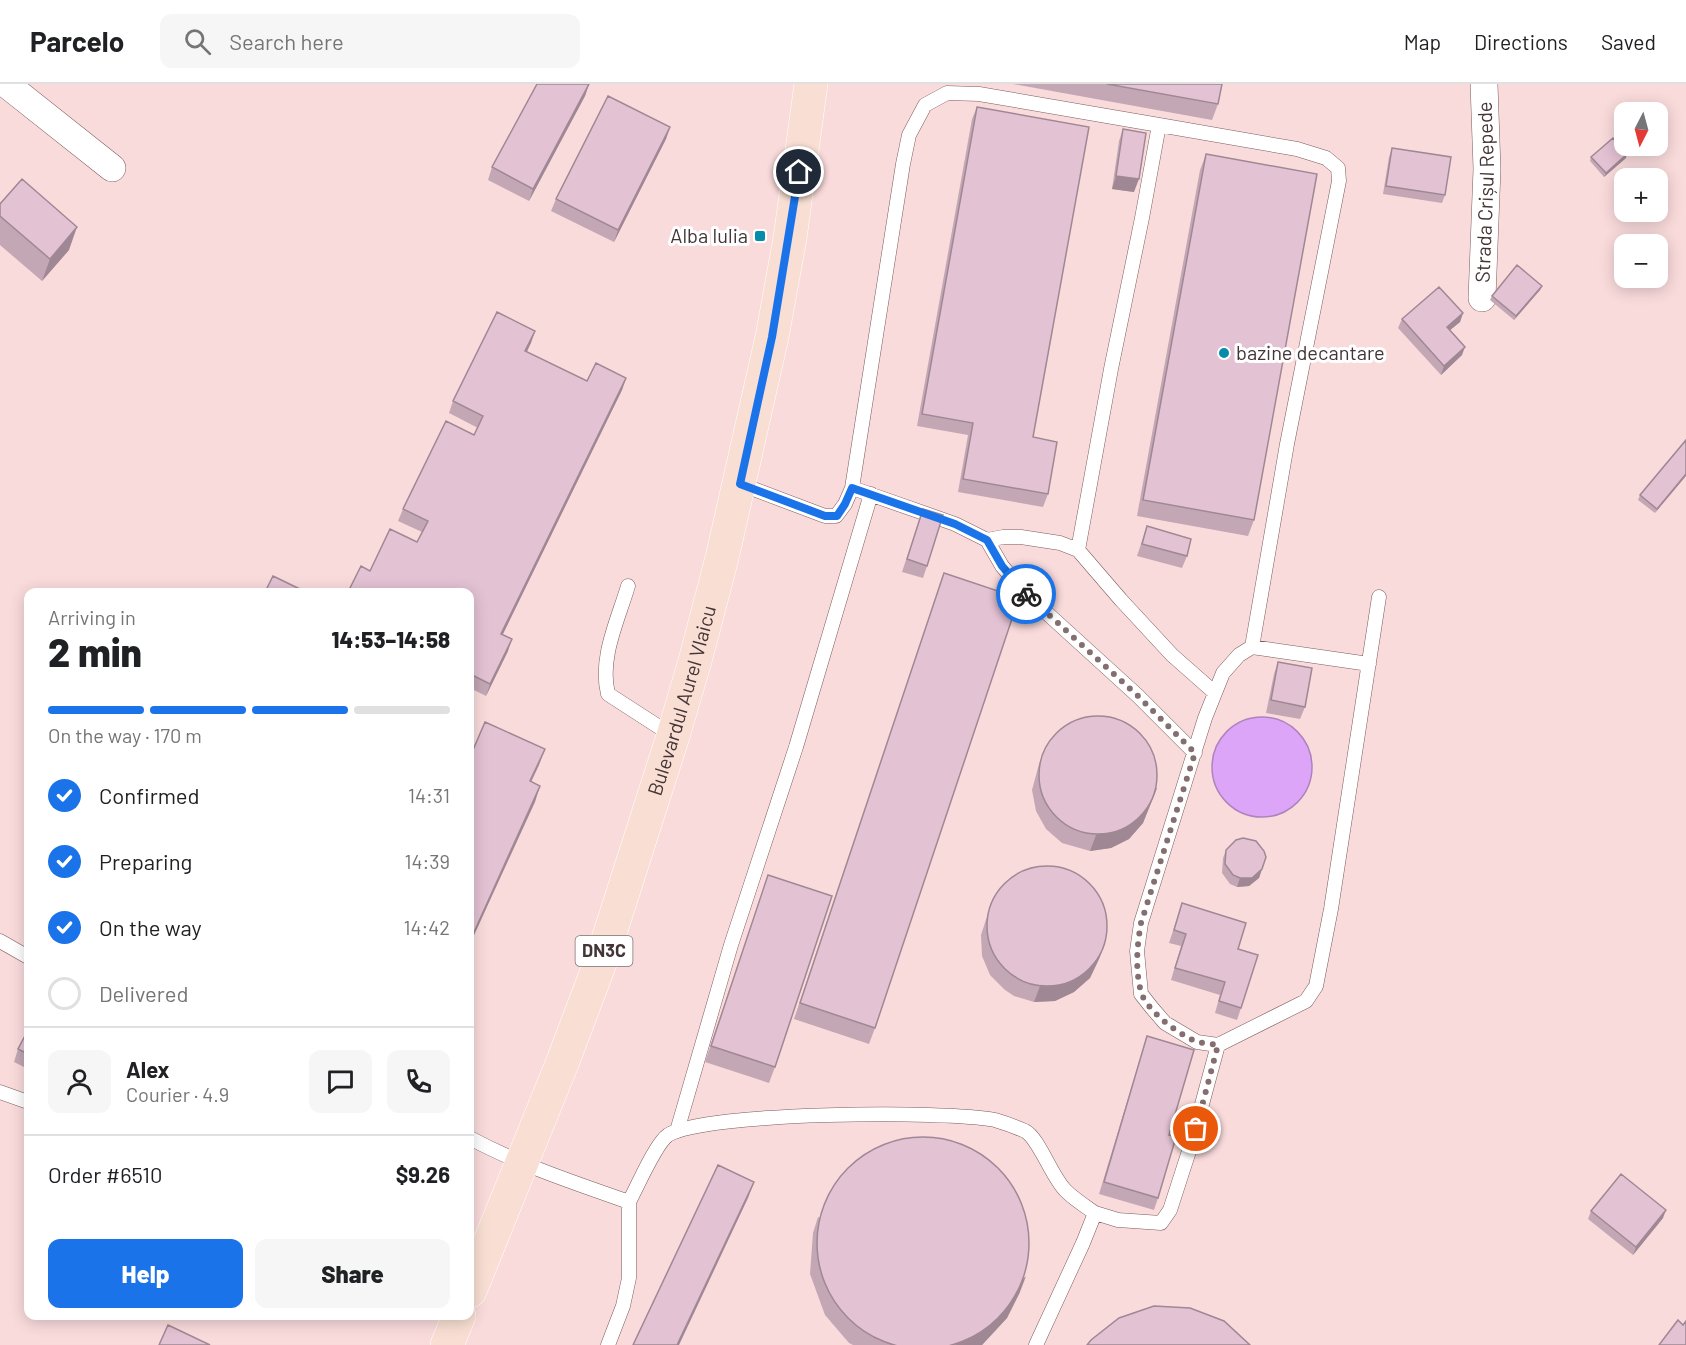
<!DOCTYPE html>
<meta charset="utf-8">
<style>
:root{--surface:#fff;--page:#f6f6f6;--text:#202124;--muted:#757577;--line:#e0e0e0;--accent:#1a73e8}
body{margin:0;font-family:Barlow,sans-serif;background:var(--page);color:var(--text);height:100vh;display:flex;flex-direction:column;font-size:22px;white-space:nowrap}
*{box-sizing:border-box;margin:0}
p{font-size:20px;color:var(--muted)}
.icon{flex:none;width:33px;height:33px;fill:none;stroke:currentColor;stroke-width:2;stroke-linecap:round;stroke-linejoin:round}
.map{position:relative;flex:1;overflow:hidden}
.sheet{position:absolute;left:24px;top:504px;width:450px;height:732px;display:flex;flex-direction:column;background:var(--surface);border-radius:12px;box-shadow:0 3px 15px #0003}
.sheet>*{flex:none}
.needle{width:39px;rotate:186deg}
.tools{position:absolute;left:1614px;top:18px;display:grid;gap:12px}
.tools a{display:grid;place-items:center;width:54px;height:54px;border-radius:12px;background:var(--surface);box-shadow:0 3px 15px #0003;font-size:30px}
.pin{position:absolute;display:grid;place-items:center;width:51px;height:51px;color:#fff;margin:-26px;border:3px solid #fff;border-radius:50%;box-shadow:0 2px 6px #0007}
.courier{position:absolute;display:grid;place-items:center;width:60px;height:60px;margin:-30px;border:4px solid #1a73e8;border-radius:50%;background:#fff;color:#222;box-shadow:0 2px 8px #0007}
.overview em{font-style:normal;font-weight:800}
.overview div{display:flex;flex-direction:column-reverse}
.overview{display:flex;align-items:center;justify-content:space-between;height:102px;padding:0 24px}
h1{font-size:39px;font-weight:800;line-height:45px}
.bar{display:grid;grid-template-columns:repeat(4,1fr);gap:9px 6px;align-content:center;height:72px;padding:0 24px}
.bar i{height:8px;border-radius:4px;background:var(--line)}
.bar .on{background:var(--accent)}
.bar p{grid-column:span 4}
.line{display:flex;align-items:center;gap:15px;padding:0 24px;border-top:2px solid var(--line)}
.line div{flex:1}
.round{display:grid;place-items:center;flex:none;width:63px;height:63px;border-radius:12px;background:var(--page)}
ol{padding:0 24px;list-style:none}
li{display:flex;align-items:center;gap:18px;height:66px}
li p{margin-inline-start:auto}
li .icon{padding:6px;border-radius:50%;background:var(--accent);color:#fff;stroke-width:4}
li:last-child{color:var(--muted)}
li i{width:33px;height:33px;border:3px solid var(--line);border-radius:50%}
.button{display:flex;gap:12px;margin-top:auto;padding:12px 24px}
.button a{flex:1;height:69px;border-radius:12px;background:var(--accent);color:#fff;font-size:24px;font-weight:800;line-height:69px;text-align:center}
.button a+a{background:var(--page);color:var(--text)}
header{display:flex;align-items:center;gap:36px;box-sizing:border-box;height:84px;padding:0 30px;background:var(--surface);border-bottom:2px solid var(--line)}
header strong{font-size:28px}
nav{display:flex;gap:33px;margin-inline-start:auto;font-size:21px}
.search{width:420px;height:54px;background:var(--page);display:flex;align-items:center;gap:15px;box-sizing:border-box;padding:0 21px;border-radius:12px;color:var(--muted);font-size:22px}
.map>svg:first-child{display:block}
.water{fill:#dca5f7;stroke:#ae83bd;stroke-width:1.5}
.lines{fill:none;stroke-linecap:round;stroke-linejoin:round}
.lane-casing{stroke:#7c5b5c;stroke-width:15}
.street-casing{stroke:#7c5b5c;stroke-width:28}
.primary-casing{stroke:#fff;stroke-width:34}
.lane{stroke:#fff;stroke-width:14}
.street{stroke:#fff;stroke-width:27}
.primary{stroke:#f9dfd3;stroke-width:33}
.wall{fill:#c3a7b5}
.shaded-wall{fill:#9f8894}
.building{fill:#e3c2d3;stroke:#9f8894;stroke-width:1.5}
.done{stroke:#846f70;stroke-width:6;stroke-dasharray:0 10.8}
.route{stroke:#1a73e8;stroke-width:8}
.poi-dot{fill:#078bab;stroke:#fff;stroke-width:2}
.labels{text-anchor:middle;stroke-width:6;stroke-linejoin:round;paint-order:stroke}
.shield{fill:#fff;stroke:#7c7272;stroke-width:1.5}
.shield-label{font-size:18px;font-weight:bold;fill:#443536}
.street-label{font-size:20px;fill:#443536;stroke:#fff}
.poi-label{font-size:20px;fill:#443536;stroke:#fff;text-anchor:end}
</style>
<header>
<strong>Parcelo</strong>
<div class="search"><svg class="icon" aria-label="search" viewBox="0 0 24 24"><circle cx="10" cy="10" r="6"/><path d="M15 15l6 6"/></svg>Search here</div>
<nav><a>Map</a><a>Directions</a><a>Saved</a></nav>
</header>
<div class="map">
<svg width="1686" height="1261" viewBox="0 0 1686 1261">
<rect width="100%" height="100%" fill="#fadbdc"/>
<path class="water" d="M1212 683a50 50 0 1 1 100 0a50 50 0 1 1-100 0Z"/>
<g class="lines">
<g class="lane-casing">
<path id="lane" d="M740,400L825,432H836L845,420L852,404L858,406L955,440L987,456L1002,482L1026,510L1138,612L1195,669
M852,404L903,80L909,51L925,21L947,9L979,10L1159,41
M987,456L1003,453H1021L1060,459L1078,466L1121,516L1172,571L1215,609
M1078,466L1111,285L1142,134L1159,41L1297,65L1326,74L1338,84L1339,97L1287,360L1252,563
M628,502C618,536 599,574 608,610L673,652
M0,857L28,873
M1218,961L1306,917L1316,902L1331,825L1379,513
M0,1008L28,1018
M677,1047L731,861L796,663L871,410
M470,1054C520,1081 575,1099 629,1118V1194L623,1222L608,1261
M629,1118C637,1103 656,1059 668,1051C705,1028 947,1026 995,1036C1005,1039 1016,1043 1025,1047C1039,1054 1052,1094 1066,1107C1074,1115 1085,1122 1095,1129
M1036,1261L1083,1159L1095,1129L1118,1136L1161,1139L1170,1126L1191,1061L1218,961L1197,958L1165,939L1152,924L1141,910L1137,867L1141,839L1205,634L1223,589L1239,571L1252,563L1369,580"/>
</g>
<g class="street-casing">
<g id="street">
<path d="M6,0L112,84"/>
<path id="s1" d="M1482,214L1487,85L1484,0"/>
</g>
</g>
<g class="primary-casing">
<g id="primary">
<path id="s2" d="M470,1207L563,977L603,871L673,652L695,577L722,474L772,253L790,154L811,0"/>
<path d="M447,1261L459,1232"/>
</g>
</g>
<use href="#lane" class="lane"/>
<use href="#street" class="street"/>
<use href="#primary" class="primary"/>
</g>
<path class="wall" d="M589,0L585,12L529,117L488,96L492,83Z
M1013,0H1222L1218,20L1212,36Z
M977,23L1033,353L1048,410L1043,423L958,408L968,351L917,342L972,35Z
M670,43L666,55L614,158L551,127L556,115Z
M1123,45L1134,108L1112,105L1119,57Z
M1392,64L1445,111L1442,119L1383,110L1389,73Z
M1206,70L1254,436L1248,452L1137,432L1200,86Z
M1591,73L1626,74L1604,93L1590,77Z
M0,120L69,166L42,197L0,161Z
M1542,202L1540,206L1514,236L1490,216L1492,212Z
M1463,229L1460,238L1450,246L1462,271L1441,291L1398,244L1402,235Z
M535,247L527,268L587,297L626,294L622,306L503,550L508,567L486,612L470,604V508L370,487L417,458L422,448L398,437L403,425L474,351L478,344L449,329L453,317Z
M1686,356L1655,429L1638,416L1640,411Z
M923,425L927,482L923,494L902,488Z
M1147,442L1187,472L1182,484L1137,472Z
M939,505L875,944L869,960L794,935Z
M1278,578L1305,623L1300,635L1266,629L1274,590Z
M1045,664L1157,704L1143,739L1129,755L1111,764L1090,767L1062,759L1046,745L1036,727L1032,706L1039,680Z
M1226,766L1262,785L1259,794L1249,802L1237,803L1230,800L1222,789L1223,774Z
M768,791L775,983L769,999L705,978Z
M993,814L1105,859L1099,875L1090,894L1074,908L1055,917L1034,918L1014,912L1005,906L990,891L982,872L981,851Z
M1182,819L1238,865L1241,924L1237,936L1215,929L1220,911L1171,896L1181,862L1169,859Z
M28,946V985L14,978L18,965Z
M1147,952L1158,1114L1154,1126L1099,1110Z
M1591,1127L1663,1134L1633,1171L1588,1135Z
M818,1133L1020,1208L1007,1234L982,1261H853L849,1259L825,1231L810,1190L813,1149Z"/>
<path class="shaded-wall" d="M589,0L585,12L529,117L533,105Z
M670,43L666,55L614,158L618,146Z
M1627,70L1626,74L1604,93L1606,89Z
M1116,92L1139,95L1134,108L1112,105Z
M77,143L69,166L42,197L50,175Z
M1542,202L1540,206L1514,236L1516,232Z
M1463,229L1460,238L1444,251L1447,243Z
M535,247L531,259L521,279L525,267Z
M1465,263L1462,271L1441,291L1444,282Z
M626,294L622,306L497,562L501,550Z
M1686,390V392L1655,429L1657,425Z
M512,555L508,567L486,612L490,600Z
M545,665L539,681L524,713L530,697Z
M540,702L535,718L470,860V857Z
M1157,704L1143,739L1129,755L1111,764L1090,767L1096,751Z
M1262,785L1259,794L1249,802L1237,803L1240,794Z
M1105,859L1099,875L1090,894L1074,908L1055,917L1034,918L1040,902Z
M754,1098L748,1114L679,1261H677Z
M1666,1126L1663,1134L1633,1171L1636,1163Z
M1026,1192L1020,1208L1007,1234L982,1261H955Z"/>
<path class="building" d="M537,0H589L533,105L492,83Z
M1107,0H1222L1218,20Z
M608,12L670,43L618,146L556,115Z
M977,23L1089,43L1033,353L1057,358L1048,410L963,395L973,339L922,330Z
M1123,45L1146,49L1139,95L1116,92Z
M1613,54L1627,70L1606,89L1591,73Z
M1392,64L1451,73L1445,111L1386,102Z
M1206,70L1317,90L1254,436L1143,416Z
M22,95L77,143L50,175L0,132V120Z
M1517,181L1542,202L1516,232L1492,212Z
M1439,203L1463,229L1447,243L1465,263L1444,282L1402,235Z
M497,228L535,247L525,267L587,297L596,279L626,294L501,550L512,555L490,600L470,590V508H348L361,482L370,487L390,445L417,458L428,437L403,425L446,337L474,351L483,332L453,317Z
M1686,356V390L1657,425L1640,411Z
M923,425L943,431L927,482L907,475Z
M1147,442L1191,455L1187,472L1142,460Z
M944,489L1019,514L875,944L800,919Z
M273,492L306,508H265Z
M1278,578L1312,584L1305,623L1271,616Z
M1039 691a59 59 0 1 1 118 0a59 59 0 1 1-118 0Z
M485,638L545,665L530,697L540,702L470,857V673Z
M1243,754L1256,757L1264,767L1266,773L1262,785L1252,794H1240L1233,791L1225,780L1226,766L1236,756Z
M987 842a60 60 0 1 1 120 0a60 60 0 1 1-120 0Z
M768,791L832,812L775,983L711,962Z
M1182,819L1246,839L1238,865L1258,871L1241,924L1219,917L1225,898L1175,884L1186,850L1174,846Z
M28,946V970L18,965Z
M1147,952L1194,966L1169,1051L1176,1053L1158,1114L1104,1098Z
M817 1159a106 106 0 1 1 212 0a106 106 0 1 1-212 0Z
M718,1081L754,1098L677,1261H633Z
M1621,1090L1666,1126L1636,1163L1591,1127Z
M1154,1222L1190,1224L1224,1237L1250,1261H1087L1091,1256L1119,1234Z
M1678,1236L1683,1241L1686,1237V1261H1659Z
M168,1241L210,1261H159Z"/>
<g class="lines">
<path class="done" d="M1026,510L1138,612L1195,669L1141,839C1137,862 1135,885 1141,908C1146,926 1182,954 1199,958C1205,960 1212,960 1218,961L1196,1045"/>
<path class="route" d="M799,88L772,253L740,400L825,432H837L845,420L852,404L955,440L987,456L1002,482L1026,510"/>
</g>
<g class="poi-dot">
<rect x="754" y="146" width="12" height="12" rx="3"/>
<circle cx="1224" cy="269" r="6"/>
</g>
<g class="labels">
<rect class="shield" x="575.5" y="852" width="57" height="30" rx="4.5"/>
<g class="shield-label">
<text x="604" y="873">DN3C</text>
</g>
<g class="street-label">
<text dy="7" stroke="none"><textPath href="#s1" startOffset="106">Strada Crișul Repede</textPath></text>
<text dy="7" stroke="none"><textPath href="#s2" startOffset="628">Bulevardul Aurel Vlaicu</textPath></text>
</g>
<g class="poi-label">
<text x="748" y="159">Alba Iulia</text>
<text x="1236" y="276" text-anchor="start">bazine decantare</text>
</g>
</g>
</svg>
<div class="tools">
<a><svg class="needle" viewBox="-14 -14 28 28"><path d="M0-13l5 13h-10z" fill="#e53935"/><path d="M0 13l5-13h-10z" fill="#757577"/></svg></a>
<a>+</a>
<a>−</a>
</div>
<div class="pin" style="left:1196px;top:1045px;background:#ea580c"><svg class="icon" aria-label="bag" viewBox="0 0 24 24"><path d="M5 8h14l-1 12H6zM9 8a3 3 0 0 1 6 0"/></svg></div>
<div class="pin" style="left:799px;top:88px;background:#1f2937"><svg class="icon" aria-label="home" viewBox="0 0 24 24"><path d="M3 11l9-7 9 7M6 9v11h12V9"/></svg></div>
<div class="courier" style="left:1026px;top:510px"><svg class="icon" aria-label="bike" viewBox="0 0 24 24"><circle cx="6" cy="16" r="4"/><circle cx="18" cy="16" r="4"/><path d="M6 16l4-8h5l3 8M10 8l3 8H6M13 5h3"/></svg></div>
<section class="sheet">
<div class="overview"><div><h1>2 min</h1><p>Arriving in</p></div><em>14:53–14:58</em></div>
<div class="bar"><i class="on"></i><i class="on"></i><i class="on"></i><i></i><p>On the way · 170 m</p></div>
<ol>
<li><svg class="icon" aria-label="check" viewBox="0 0 24 24"><path d="M5 12l5 5 9-10"/></svg>Confirmed<p>14:31</p></li>
<li><svg class="icon" aria-label="check" viewBox="0 0 24 24"><path d="M5 12l5 5 9-10"/></svg>Preparing<p>14:39</p></li>
<li><svg class="icon" aria-label="check" viewBox="0 0 24 24"><path d="M5 12l5 5 9-10"/></svg>On the way<p>14:42</p></li>
<li><i></i>Delivered</li>
</ol>
<div class="line" style="height:108px"><a class="round"><svg class="icon" aria-label="person" viewBox="0 0 24 24"><circle cx="12" cy="8" r="4"/><path d="M4 21q1-7 8-7t8 7"/></svg></a><div><b>Alex</b><p>Courier · 4.9</p></div><a class="round"><svg class="icon" aria-label="chat" viewBox="0 0 24 24"><path d="M4 5h16v11H9l-5 4z"/></svg></a><a class="round"><svg class="icon" aria-label="phone" viewBox="0 0 24 24"><path d="M5 4h4l2 5-3 2q2 4 5 5l2-3 5 2v4C11 20 4 13 5 4z"/></svg></a></div>
<div class="line" style="height:78px"><div>Order #6510</div><b>$9.26</b></div>
<div class="button"><a>Help</a><a>Share</a></div>
</section>
</div>
